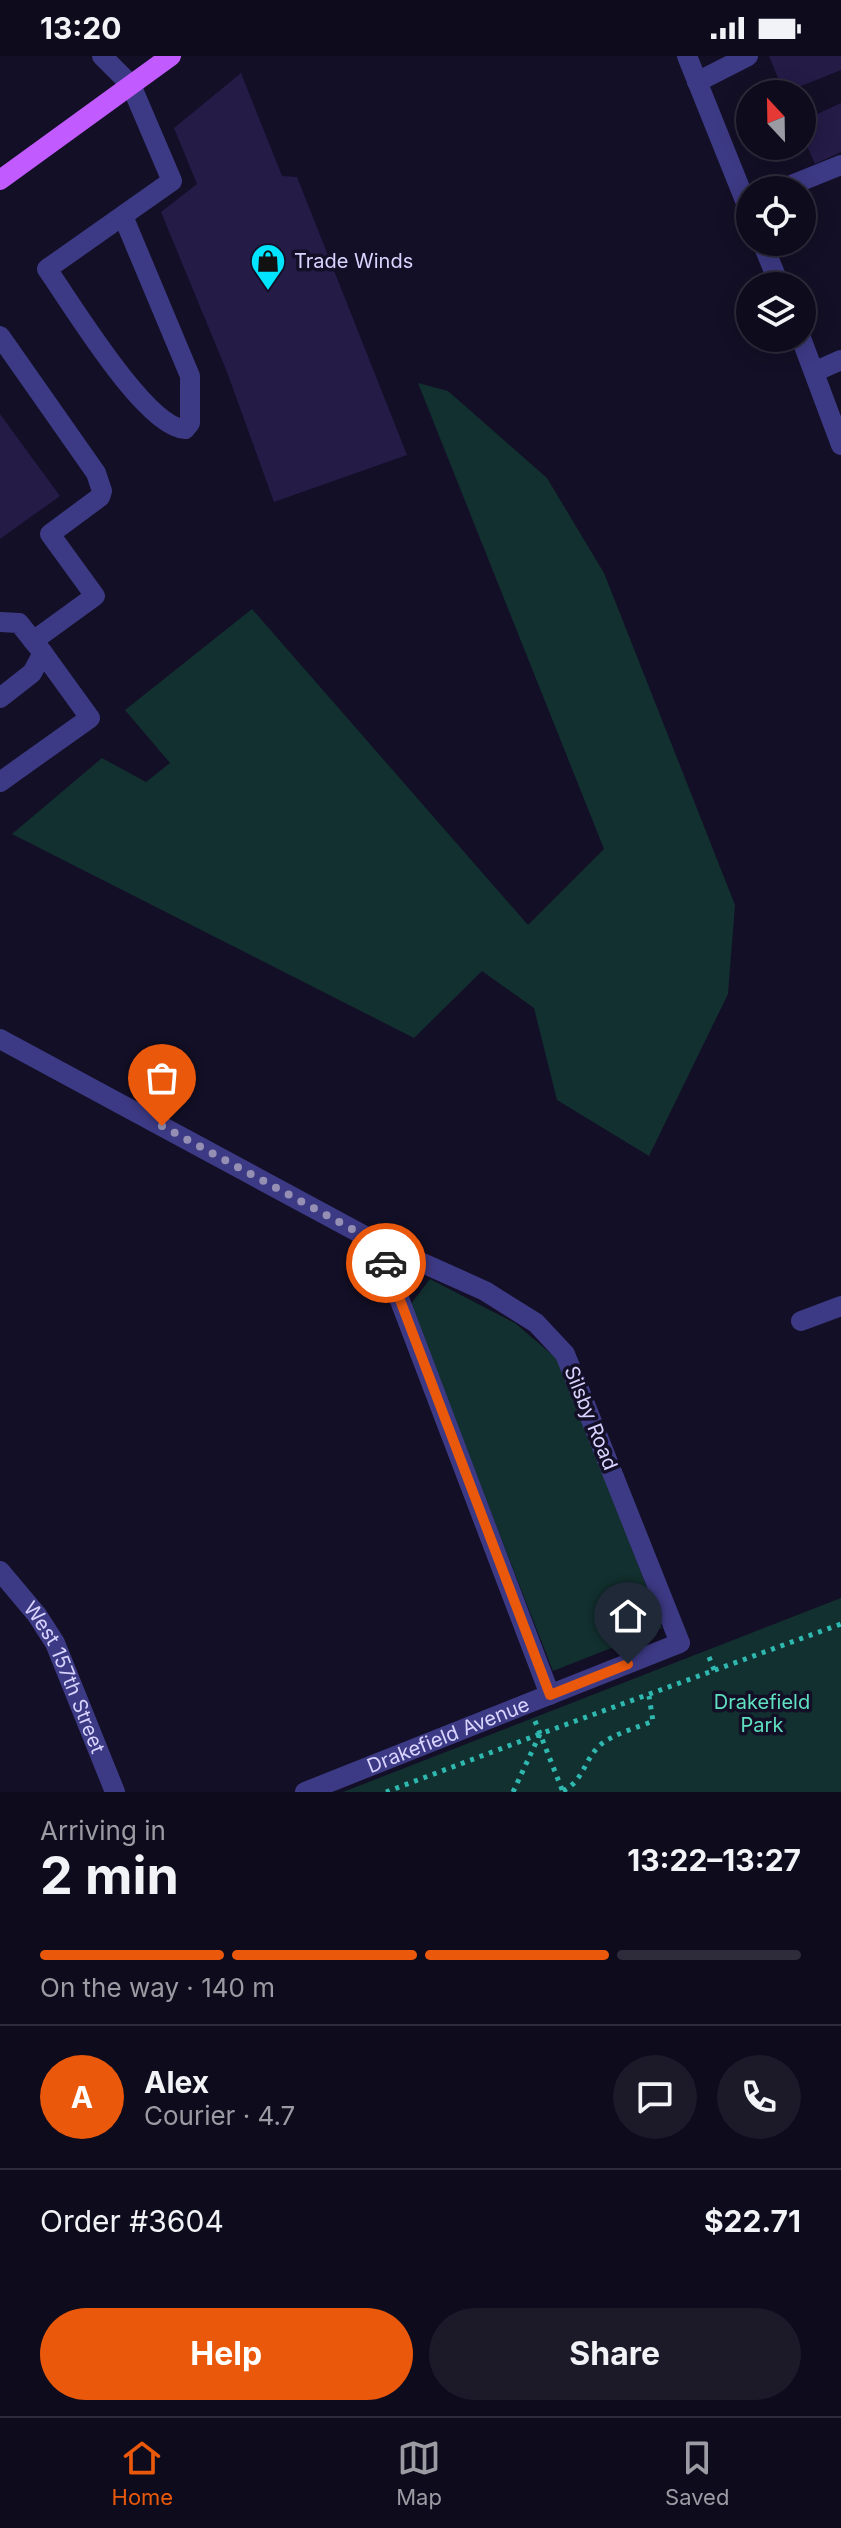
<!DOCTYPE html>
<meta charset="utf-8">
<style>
:root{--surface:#0e0b1c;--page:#1c1929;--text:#f1f3f6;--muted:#9b9ba3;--line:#2e2b3b;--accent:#ea580c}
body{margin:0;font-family:Inter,sans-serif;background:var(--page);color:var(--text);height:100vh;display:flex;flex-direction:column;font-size:30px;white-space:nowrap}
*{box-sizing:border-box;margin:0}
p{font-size:26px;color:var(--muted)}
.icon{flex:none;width:44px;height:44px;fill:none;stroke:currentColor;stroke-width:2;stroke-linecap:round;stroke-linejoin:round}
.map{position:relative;height:1736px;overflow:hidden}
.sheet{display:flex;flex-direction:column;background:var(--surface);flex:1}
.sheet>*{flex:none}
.needle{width:52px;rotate:338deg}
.buttons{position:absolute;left:736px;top:24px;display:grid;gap:16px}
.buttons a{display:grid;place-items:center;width:80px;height:80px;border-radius:50%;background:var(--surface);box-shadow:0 4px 20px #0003,0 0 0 2px var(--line);font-size:40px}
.pin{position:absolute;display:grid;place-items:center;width:68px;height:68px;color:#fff;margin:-82px -34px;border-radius:50% 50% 50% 0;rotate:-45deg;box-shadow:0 0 8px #0007}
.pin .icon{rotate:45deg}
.courier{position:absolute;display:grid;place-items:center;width:80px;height:80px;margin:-40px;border:6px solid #ea580c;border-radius:50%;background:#fff;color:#222;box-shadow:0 2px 10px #0007}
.headline em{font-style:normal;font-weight:700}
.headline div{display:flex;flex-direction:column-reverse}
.headline{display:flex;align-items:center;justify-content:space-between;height:136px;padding:0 40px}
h1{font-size:52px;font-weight:700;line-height:60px}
.bar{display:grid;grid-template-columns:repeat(4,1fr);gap:12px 8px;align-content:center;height:96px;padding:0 40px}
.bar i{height:10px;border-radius:6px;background:var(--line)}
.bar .active{background:var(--accent)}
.bar p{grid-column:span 4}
.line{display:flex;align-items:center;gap:20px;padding:0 40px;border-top:2px solid var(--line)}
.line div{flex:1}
.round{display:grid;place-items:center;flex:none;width:84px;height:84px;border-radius:42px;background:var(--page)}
.cta{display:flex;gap:16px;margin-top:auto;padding:16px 40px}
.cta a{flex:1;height:92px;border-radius:48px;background:var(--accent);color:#fff;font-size:32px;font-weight:700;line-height:92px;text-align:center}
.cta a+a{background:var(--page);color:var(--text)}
.status{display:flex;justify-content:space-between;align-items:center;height:56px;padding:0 40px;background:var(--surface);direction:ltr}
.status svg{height:22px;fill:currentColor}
.dock{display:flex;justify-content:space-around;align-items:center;height:112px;border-top:2px solid var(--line);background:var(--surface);font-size:22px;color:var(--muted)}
.dock a{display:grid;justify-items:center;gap:4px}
.dock .active{color:var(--accent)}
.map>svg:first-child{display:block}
.green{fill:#12302f}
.building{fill:#241b47}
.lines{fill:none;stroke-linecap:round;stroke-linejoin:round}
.path{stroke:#2fb8b0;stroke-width:5;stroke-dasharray:4 6;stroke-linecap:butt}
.minor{stroke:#3d3a85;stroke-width:20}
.major{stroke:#c25bff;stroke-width:20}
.done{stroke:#948fb3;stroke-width:8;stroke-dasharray:0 14.4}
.route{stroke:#ea580c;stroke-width:10}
.labels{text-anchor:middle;stroke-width:7;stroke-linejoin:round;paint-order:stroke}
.poi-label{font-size:20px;fill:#d9d4ff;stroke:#130f26;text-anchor:start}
.street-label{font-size:20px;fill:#d9d4ff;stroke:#130f26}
.park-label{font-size:20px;fill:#5fe0c0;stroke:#130f26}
</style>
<div class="status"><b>13:20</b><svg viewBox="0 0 49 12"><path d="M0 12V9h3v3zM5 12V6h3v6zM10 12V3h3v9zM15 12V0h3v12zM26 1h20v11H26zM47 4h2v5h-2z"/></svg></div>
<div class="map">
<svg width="841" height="1736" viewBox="0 0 841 1736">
<rect width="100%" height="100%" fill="#130f26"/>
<path class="green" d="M418,327L448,335L547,422L604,517L735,849L728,938L649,1100L557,1044L534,952L482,915L414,982L12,778L102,702L146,726L170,707L125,654L252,553L528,869L604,793Z
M430,1223L515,1267L556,1302L575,1342L662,1572L553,1615L410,1249Z
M841,1542V1736H343Z"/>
<path class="building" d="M769,0H841V14L784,37Z
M241,17L282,120L297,121L407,399L274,446L227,316L161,156L197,128L174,72Z
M841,47V96L815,108L802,79V65Z
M0,358L60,440L0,483Z"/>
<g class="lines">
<path class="path" d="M709,1601L715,1616
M535,1665L563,1736
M563,1735C583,1725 584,1705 599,1690C612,1678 637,1672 653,1665L649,1640
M386,1736L540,1678
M513,1736L540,1678L841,1568"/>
<g class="minor">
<path d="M102,0L131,29L172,125L47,213C71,247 146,372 185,373L190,367V320L123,160"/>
<path d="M687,0L750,157"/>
<path d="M697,26L748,0"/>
<path d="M779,134L841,109"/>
<path d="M762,186L780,230"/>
<path d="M0,280L96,417L102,435L100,441L50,478L95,540L33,585"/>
<path d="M801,282L841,389"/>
<path d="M814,316L841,304"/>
<path d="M0,566L19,567L43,597L32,617L0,642"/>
<path d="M0,726L90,662L43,597"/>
<path d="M0,983L378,1187L550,1639"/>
<path d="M801,1265L841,1250"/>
<path id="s1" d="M0,1515L37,1559L55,1587L115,1736"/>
<path id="s2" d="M305,1736L680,1587L565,1298L536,1267L485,1235L378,1187"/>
</g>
<path class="major" d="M0,124L171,0"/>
</g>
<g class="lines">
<path class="done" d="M162,1070L378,1187L386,1207"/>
<path class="route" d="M386,1207L550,1639L628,1608"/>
</g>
<defs>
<g id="shop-pin" transform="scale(1.8)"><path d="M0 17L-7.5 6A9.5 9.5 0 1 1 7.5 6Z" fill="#00e5ff" stroke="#130f26"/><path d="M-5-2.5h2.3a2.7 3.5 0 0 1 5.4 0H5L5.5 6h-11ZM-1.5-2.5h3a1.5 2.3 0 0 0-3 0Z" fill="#111"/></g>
</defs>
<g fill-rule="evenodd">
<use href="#shop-pin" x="268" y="205"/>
</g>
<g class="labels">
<g class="poi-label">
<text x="294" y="212">Trade Winds</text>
</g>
<g class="street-label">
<text transform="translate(591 1362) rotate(68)" y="7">Silsby Road</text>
<text dy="7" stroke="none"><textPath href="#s1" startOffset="126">West 157th Street</textPath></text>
<text dy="7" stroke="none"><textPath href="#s2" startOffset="154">Drakefield Avenue</textPath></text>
</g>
<g class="park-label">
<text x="762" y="1653">Drakefield<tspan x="762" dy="23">Park</tspan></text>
</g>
</g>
</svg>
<div class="buttons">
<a><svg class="needle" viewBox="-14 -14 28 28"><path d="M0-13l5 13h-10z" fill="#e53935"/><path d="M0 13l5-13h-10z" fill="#9b9ba3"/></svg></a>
<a><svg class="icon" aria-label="locate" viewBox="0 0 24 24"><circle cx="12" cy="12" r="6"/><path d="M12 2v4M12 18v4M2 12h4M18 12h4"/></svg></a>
<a><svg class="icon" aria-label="layers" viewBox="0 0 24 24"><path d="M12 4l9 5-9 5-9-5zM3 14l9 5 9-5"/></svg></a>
</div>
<div class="pin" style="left:162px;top:1070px;background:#ea580c"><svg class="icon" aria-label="bag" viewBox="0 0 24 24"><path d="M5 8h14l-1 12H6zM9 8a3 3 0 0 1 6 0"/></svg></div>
<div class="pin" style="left:628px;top:1608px;background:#1f2937"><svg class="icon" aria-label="home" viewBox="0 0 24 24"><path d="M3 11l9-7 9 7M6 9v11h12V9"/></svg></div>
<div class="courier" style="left:386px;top:1207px"><svg class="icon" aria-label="car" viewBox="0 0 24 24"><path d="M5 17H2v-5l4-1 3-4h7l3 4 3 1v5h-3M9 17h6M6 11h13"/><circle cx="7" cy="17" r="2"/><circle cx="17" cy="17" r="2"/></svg></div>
</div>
<section class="sheet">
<div class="headline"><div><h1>2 min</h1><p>Arriving in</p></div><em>13:22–13:27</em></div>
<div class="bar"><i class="active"></i><i class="active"></i><i class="active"></i><i></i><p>On the way · 140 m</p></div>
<div class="line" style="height:144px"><b class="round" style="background:var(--accent);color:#fff">A</b><div><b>Alex</b><p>Courier · 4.7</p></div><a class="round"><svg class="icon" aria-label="chat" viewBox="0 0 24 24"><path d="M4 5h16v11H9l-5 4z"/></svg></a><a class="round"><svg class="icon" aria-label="phone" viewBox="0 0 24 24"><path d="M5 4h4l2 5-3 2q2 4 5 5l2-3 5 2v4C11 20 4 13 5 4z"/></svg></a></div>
<div class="line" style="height:104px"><div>Order #3604</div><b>$22.71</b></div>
<div class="cta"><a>Help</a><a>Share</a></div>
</section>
<nav class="dock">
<a class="active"><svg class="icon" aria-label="home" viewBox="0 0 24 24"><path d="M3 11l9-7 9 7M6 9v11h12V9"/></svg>Home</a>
<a><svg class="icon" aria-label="map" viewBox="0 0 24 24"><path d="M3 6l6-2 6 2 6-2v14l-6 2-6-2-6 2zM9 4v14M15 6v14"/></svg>Map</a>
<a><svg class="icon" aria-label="saved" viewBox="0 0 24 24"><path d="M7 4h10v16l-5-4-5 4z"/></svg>Saved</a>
</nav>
